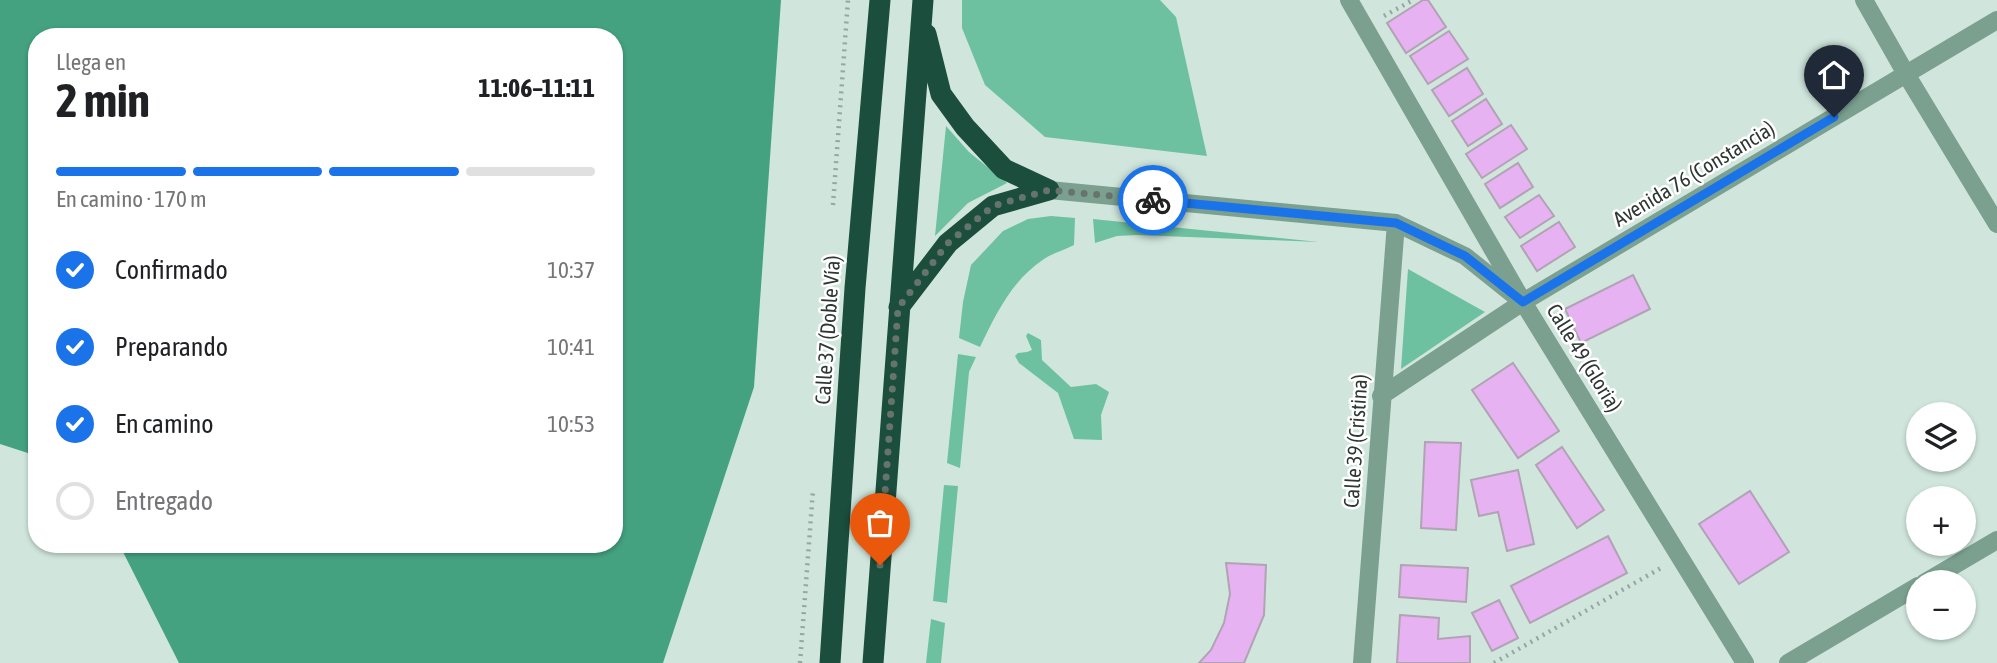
<!DOCTYPE html>
<html lang="es">
<meta charset="utf-8">
<style>
:root{--surface:#fff;--page:#f2f2f2;--text:#202124;--muted:#757577;--line:#e0e0e0;--accent:#1a73e8}
body{margin:0;font-family:"Asap Condensed",sans-serif;background:var(--page);color:var(--text);height:100vh;display:flex;flex-direction:column;font-size:26px;white-space:nowrap}
*{box-sizing:border-box;margin:0}
p{font-size:23px;color:var(--muted)}
.icon{flex:none;width:38px;height:38px;fill:none;stroke:currentColor;stroke-width:2;stroke-linecap:round;stroke-linejoin:round}
.map{position:relative;flex:1;overflow:hidden}
.drawer{position:absolute;left:28px;top:28px;width:595px;height:525px;display:flex;flex-direction:column;background:var(--surface);border-radius:28px;box-shadow:0 2px 5px #0004}
.drawer>*{flex:none}
.controls{position:absolute;left:1906px;top:402px;display:grid;gap:14px}
.controls a{display:grid;place-items:center;width:70px;height:70px;border-radius:50%;background:var(--surface);box-shadow:0 2px 5px #0004;font-size:35px}
.pin{position:absolute;display:grid;place-items:center;width:60px;height:60px;color:#fff;margin:-72px -30px;border-radius:50% 50% 50% 0;rotate:-45deg;box-shadow:0 0 7px #0007}
.pin .icon{rotate:45deg}
.courier{position:absolute;display:grid;place-items:center;width:70px;height:70px;margin:-35px;border:5px solid #1a73e8;border-radius:50%;background:#fff;color:#222;box-shadow:0 2px 9px #0007}
.overview em{font-style:normal;font-weight:700}
.overview div{display:flex;flex-direction:column-reverse}
.overview{display:flex;align-items:center;justify-content:space-between;height:119px;padding:0 28px}
h1{font-size:46px;font-weight:700;line-height:52px}
.bar{display:grid;grid-template-columns:repeat(4,1fr);gap:10px 7px;align-content:center;height:84px;padding:0 28px}
.bar i{height:9px;border-radius:5px;background:var(--line)}
.bar .active{background:var(--accent)}
.bar p{grid-column:span 4}
ol{padding:0 28px;list-style:none}
li{display:flex;align-items:center;gap:21px;height:77px}
li p{margin-inline-start:auto}
li .icon{padding:7px;border-radius:50%;background:var(--accent);color:#fff;stroke-width:4}
li:last-child{color:var(--muted)}
li i{width:38px;height:38px;border:4px solid var(--line);border-radius:50%}
.map>svg:first-child{display:block}
.green{fill:#6dc1a0}
.water{fill:#44a281}
.building{fill:#e7b2f2;stroke:#b0a3b3;stroke-width:2}
.lines{fill:none;stroke-linecap:round;stroke-linejoin:round}
.path{stroke:#96a79f;stroke-width:4.5;stroke-dasharray:2 5;stroke-linecap:butt}
.minor{stroke:#7ba090;stroke-width:18}
.highway{stroke:#1c4e3d;stroke-width:21}
.done{stroke:#67746e;stroke-width:7;stroke-dasharray:0 12.6}
.route{stroke:#1a73e8;stroke-width:9}
.labels{text-anchor:middle;stroke-width:5;stroke-linejoin:round;paint-order:stroke}
.street-label{font-size:21px;fill:#2e3733;stroke:#fff}
</style>
<div class="map">
<svg width="1997" height="663" viewBox="0 0 1997 663">
<rect width="100%" height="100%" fill="#d0e6dc"/>
<path class="green" d="M962,0H1160L1176,17L1207,156L1045,137L985,85L962,28Z
M946,126L969,152L1007,183L968,203L935,236Z
M1051,216L1075,218L1074,245C1065,250 1053,253 1044,259C1012,280 996,314 980,347L959,338L963,302L971,265L1003,231L1028,219Z
M1093,219L1319,242L1137,235L1117,236L1095,243Z
M1408,269L1485,312L1401,369Z
M1028,333L1041,340L1042,360L1071,387L1096,384L1109,392L1101,415L1102,440L1074,439L1058,393L1019,363L1015,356L1018,353L1027,352L1032,350L1026,336Z
M958,354L976,357L969,372L960,468L947,463Z
M944,485L958,486L947,603L933,601Z
M931,619L945,623L941,663H926Z"/>
<path class="water" d="M0,0H781L754,387L663,663H179L119,544H614V37H37V456L0,444Z"/>
<path class="building" d="M1423,0H1428L1446,27L1406,53L1387,23Z
M1449,31L1468,59L1428,84L1410,56Z
M1467,68L1483,94L1449,116L1432,90Z
M1486,99L1502,124L1468,146L1452,121Z
M1511,125L1527,149L1482,178L1466,154Z
M1518,163L1533,187L1500,208L1485,184Z
M1539,195L1554,216L1520,238L1505,217Z
M1559,222L1575,247L1537,271L1521,246Z
M1633,275L1650,309L1581,343L1565,309Z
M1513,363L1559,431L1518,458L1472,390Z
M1425,442L1461,443L1456,530L1421,528Z
M1562,447L1604,510L1577,528L1536,465Z
M1518,470L1534,544L1507,551L1498,512L1479,516L1471,480Z
M1750,491L1789,552L1739,584L1699,524Z
M1608,536L1627,573L1530,623L1511,586Z
M1226,563L1266,565L1264,615L1244,663H1199L1211,650L1224,623L1230,594Z
M1401,565L1468,568L1466,602L1399,597Z
M1499,600L1518,638L1492,651L1472,613Z
M1400,615L1439,618L1438,639L1470,636V663H1397Z"/>
<g class="lines">
<path class="path" d="M1384,16L1413,0
M833,205L848,0
M800,663L813,490
M1494,663L1661,568"/>
<path class="minor" d="M1349,0L1523,302L1745,663
M1864,0L1906,74L1997,224
M1049,190L1396,223L1465,256L1515,296
M1381,396L1523,302L1997,20
M1924,583L1997,540
M1362,663L1396,223
M1788,663L1918,586"/>
<path class="highway" d="M926,34L941,94L965,127L1004,169L1049,190
M899,307L948,243L993,206L1049,190
M830,663L855,288L880,0
M873,663L923,0"/>
</g>
<g class="lines">
<path class="done" d="M880,565L898,308L948,243L993,206L1049,190L1153,200"/>
<path class="route" d="M1153,200L1396,223L1465,256L1523,302L1834,117"/>
</g>
<g class="labels">
<g class="street-label">
<text transform="translate(1694 174) rotate(-31)" y="7">Avenida 76 (Constancia)</text>
<text transform="translate(828 330) rotate(-86)" y="7">Calle 37 (Doble Vía)</text>
<text transform="translate(1584 358) rotate(58)" y="7">Calle 49 (Gloria)</text>
<text transform="translate(1356 441) rotate(-86)" y="7">Calle 39 (Cristina)</text>
</g>
</g>
</svg>
<div class="controls">
<a><svg class="icon" aria-label="layers" viewBox="0 0 24 24"><path d="M12 4l9 5-9 5-9-5zM3 14l9 5 9-5"/></svg></a>
<a>+</a>
<a>−</a>
</div>
<div class="pin" style="left:880px;top:565px;background:#ea580c"><svg class="icon" aria-label="bag" viewBox="0 0 24 24"><path d="M5 8h14l-1 12H6zM9 8a3 3 0 0 1 6 0"/></svg></div>
<div class="pin" style="left:1834px;top:117px;background:#1f2937"><svg class="icon" aria-label="home" viewBox="0 0 24 24"><path d="M3 11l9-7 9 7M6 9v11h12V9"/></svg></div>
<div class="courier" style="left:1153px;top:200px"><svg class="icon" aria-label="bike" viewBox="0 0 24 24"><circle cx="6" cy="16" r="4"/><circle cx="18" cy="16" r="4"/><path d="M6 16l4-8h5l3 8M10 8l3 8H6M13 5h3"/></svg></div>
<section class="drawer">
<div class="overview"><div><h1>2 min</h1><p>Llega en</p></div><em>11:06–11:11</em></div>
<div class="bar"><i class="active"></i><i class="active"></i><i class="active"></i><i></i><p>En camino · 170 m</p></div>
<ol>
<li><svg class="icon" aria-label="check" viewBox="0 0 24 24"><path d="M5 12l5 5 9-10"/></svg>Confirmado<p>10:37</p></li>
<li><svg class="icon" aria-label="check" viewBox="0 0 24 24"><path d="M5 12l5 5 9-10"/></svg>Preparando<p>10:41</p></li>
<li><svg class="icon" aria-label="check" viewBox="0 0 24 24"><path d="M5 12l5 5 9-10"/></svg>En camino<p>10:53</p></li>
<li><i></i>Entregado</li>
</ol>
</section>
</div>
